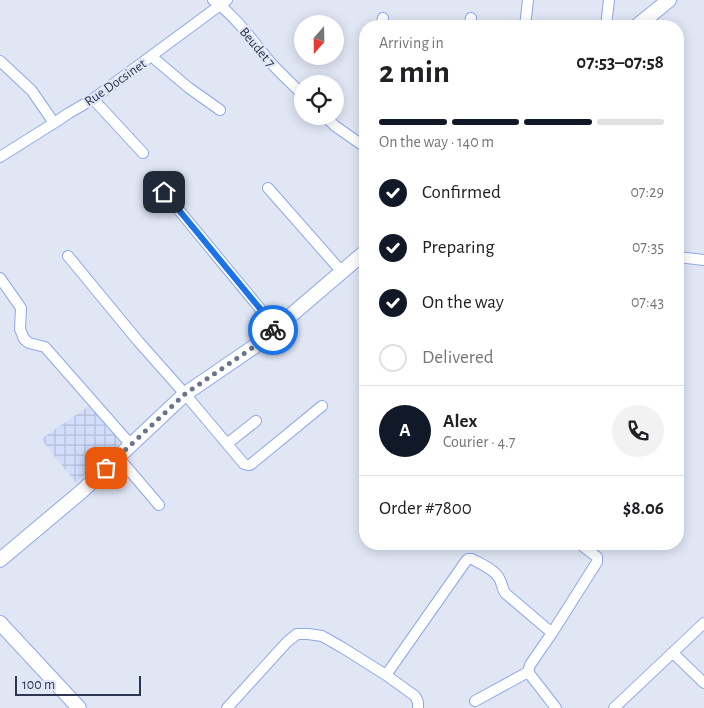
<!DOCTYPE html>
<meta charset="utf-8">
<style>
:root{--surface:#fff;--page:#f2f2f2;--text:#202124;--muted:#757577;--line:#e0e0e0;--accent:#111827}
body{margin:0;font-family:"Alegreya Sans",sans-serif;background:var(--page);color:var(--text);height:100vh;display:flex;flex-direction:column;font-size:19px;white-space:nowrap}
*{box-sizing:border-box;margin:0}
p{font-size:16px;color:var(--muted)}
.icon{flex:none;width:28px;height:28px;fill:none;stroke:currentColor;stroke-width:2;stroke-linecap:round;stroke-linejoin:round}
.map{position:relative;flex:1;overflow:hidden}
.drawer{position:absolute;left:359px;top:20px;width:325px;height:530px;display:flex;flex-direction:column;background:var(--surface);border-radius:20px;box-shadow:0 2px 12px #0003}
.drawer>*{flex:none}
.needle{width:32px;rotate:200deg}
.fabs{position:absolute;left:294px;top:15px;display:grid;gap:10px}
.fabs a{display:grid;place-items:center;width:50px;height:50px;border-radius:50%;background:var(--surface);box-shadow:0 2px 12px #0003;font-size:25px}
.scale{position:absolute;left:15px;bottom:12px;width:126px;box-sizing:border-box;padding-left:5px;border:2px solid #2c3650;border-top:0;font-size:14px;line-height:18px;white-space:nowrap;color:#2c3650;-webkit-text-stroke:4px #e0e6f4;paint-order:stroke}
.pin{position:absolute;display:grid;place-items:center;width:42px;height:42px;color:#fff;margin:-21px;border-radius:10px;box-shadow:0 2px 8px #0006}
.courier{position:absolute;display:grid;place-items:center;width:50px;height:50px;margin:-25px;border:4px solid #1a73e8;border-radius:50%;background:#fff;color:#222;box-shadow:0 1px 6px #0007}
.overview em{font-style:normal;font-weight:700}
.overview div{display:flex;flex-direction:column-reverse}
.overview{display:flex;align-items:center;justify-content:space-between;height:85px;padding:0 20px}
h1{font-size:32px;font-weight:700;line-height:38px}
.bar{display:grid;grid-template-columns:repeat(4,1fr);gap:8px 5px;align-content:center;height:60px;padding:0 20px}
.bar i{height:6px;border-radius:4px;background:var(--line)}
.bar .selected{background:var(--accent)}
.bar p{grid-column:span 4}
.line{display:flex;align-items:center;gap:12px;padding:0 20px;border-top:1px solid var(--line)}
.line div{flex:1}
.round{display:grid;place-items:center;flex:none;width:52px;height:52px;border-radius:26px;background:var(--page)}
ol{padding:0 20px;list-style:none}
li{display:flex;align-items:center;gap:15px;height:55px}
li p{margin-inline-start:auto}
li .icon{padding:5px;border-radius:50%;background:var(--accent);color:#fff;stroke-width:4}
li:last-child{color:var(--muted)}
li i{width:28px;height:28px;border:2px solid var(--line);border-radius:50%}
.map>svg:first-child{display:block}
.industrial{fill:url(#industrial-grid)}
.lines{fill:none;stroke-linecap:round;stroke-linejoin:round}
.street-casing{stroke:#8fa8e8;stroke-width:12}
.secondary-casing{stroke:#8fa8e8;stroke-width:16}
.street{stroke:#fff;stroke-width:10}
.secondary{stroke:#fff;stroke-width:14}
.done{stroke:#6b7489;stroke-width:5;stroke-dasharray:0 9}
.route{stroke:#1a73e8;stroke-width:6}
.labels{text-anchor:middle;stroke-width:4.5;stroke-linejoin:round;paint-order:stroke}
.street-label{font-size:14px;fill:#2c3650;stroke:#e0e6f4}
</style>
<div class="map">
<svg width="704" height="708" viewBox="0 0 704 708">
<defs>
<pattern id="industrial-grid" width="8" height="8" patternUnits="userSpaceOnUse" patternTransform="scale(1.25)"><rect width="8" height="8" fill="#d1ddfb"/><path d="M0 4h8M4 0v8" fill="none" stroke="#b4bed9"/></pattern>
</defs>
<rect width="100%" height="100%" fill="#e0e6f4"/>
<path class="industrial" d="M89,406L121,442L76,483L41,439Z"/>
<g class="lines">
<g class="street-casing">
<path id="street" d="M213,0C237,17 253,42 272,64C281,74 292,84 302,94
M381,26L383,18
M469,26L471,18
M525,26L528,0
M606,26L609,0
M151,56L189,88L220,110
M0,61L32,91L54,123
M93,99L143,153
M325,116L335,126L365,147
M0,157L54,123L69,113L93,99L227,0
M268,188L342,272
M164,192L276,328
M68,256L138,341L185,394L244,464L248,465H250L322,406
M678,257L704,260
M0,278L21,308L20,329L24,339L29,343L45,347L131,445
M228,443L256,421
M118,457L159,505
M673,653L704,683
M386,675L466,561L468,559H472C481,564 494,569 499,578C502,583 502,588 505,593L552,633
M475,701L528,672
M227,708L287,642L297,634H308L322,636L343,648L386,675L415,696L418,702V708
M556,708L528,672L530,665L552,633L597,562V557L580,544
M614,708L704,623"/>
</g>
<g class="secondary-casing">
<path id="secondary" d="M637,26L669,0
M0,560L82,491L185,394L255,346L365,252
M0,623L79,708"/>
</g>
<use href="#street" class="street"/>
<use href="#secondary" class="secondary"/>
</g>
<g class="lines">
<path class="done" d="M106,468L185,394L255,346L273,330"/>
<path class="route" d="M164,192L276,328L273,330"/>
</g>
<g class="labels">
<g class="street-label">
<text transform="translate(258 47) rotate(50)" y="5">Beudet 7</text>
<text transform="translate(115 82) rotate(-35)" y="5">Rue Docsinet</text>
</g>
</g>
</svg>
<div class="fabs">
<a><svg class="needle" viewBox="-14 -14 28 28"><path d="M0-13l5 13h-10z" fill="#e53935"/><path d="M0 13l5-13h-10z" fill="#757577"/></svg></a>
<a><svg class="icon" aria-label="locate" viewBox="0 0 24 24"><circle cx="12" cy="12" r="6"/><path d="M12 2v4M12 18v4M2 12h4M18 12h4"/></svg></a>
</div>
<div class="scale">100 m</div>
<div class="pin" style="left:106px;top:468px;background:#ea580c"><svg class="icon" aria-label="bag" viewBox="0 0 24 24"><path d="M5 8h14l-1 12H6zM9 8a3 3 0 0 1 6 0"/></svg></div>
<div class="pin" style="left:164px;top:192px;background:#1f2937"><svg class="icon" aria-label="home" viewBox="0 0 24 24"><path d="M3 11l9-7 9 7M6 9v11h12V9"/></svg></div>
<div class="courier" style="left:273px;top:330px"><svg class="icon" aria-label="bike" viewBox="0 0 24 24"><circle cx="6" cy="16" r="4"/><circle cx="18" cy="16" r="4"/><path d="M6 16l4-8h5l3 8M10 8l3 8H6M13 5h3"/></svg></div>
<section class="drawer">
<div class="overview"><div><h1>2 min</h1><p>Arriving in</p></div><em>07:53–07:58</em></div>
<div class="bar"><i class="selected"></i><i class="selected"></i><i class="selected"></i><i></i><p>On the way · 140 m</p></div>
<ol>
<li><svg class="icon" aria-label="check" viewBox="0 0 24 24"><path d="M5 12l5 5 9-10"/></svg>Confirmed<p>07:29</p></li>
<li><svg class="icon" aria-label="check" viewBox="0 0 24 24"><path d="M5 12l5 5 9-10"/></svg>Preparing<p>07:35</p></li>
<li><svg class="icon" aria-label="check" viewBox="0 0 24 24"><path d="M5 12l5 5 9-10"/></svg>On the way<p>07:43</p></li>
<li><i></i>Delivered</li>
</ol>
<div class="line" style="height:90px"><b class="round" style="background:var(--accent);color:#fff">A</b><div><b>Alex</b><p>Courier · 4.7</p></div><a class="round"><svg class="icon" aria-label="phone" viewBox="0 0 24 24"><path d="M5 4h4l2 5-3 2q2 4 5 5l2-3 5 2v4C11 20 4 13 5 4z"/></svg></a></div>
<div class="line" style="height:65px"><div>Order #7800</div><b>$8.06</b></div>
</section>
</div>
